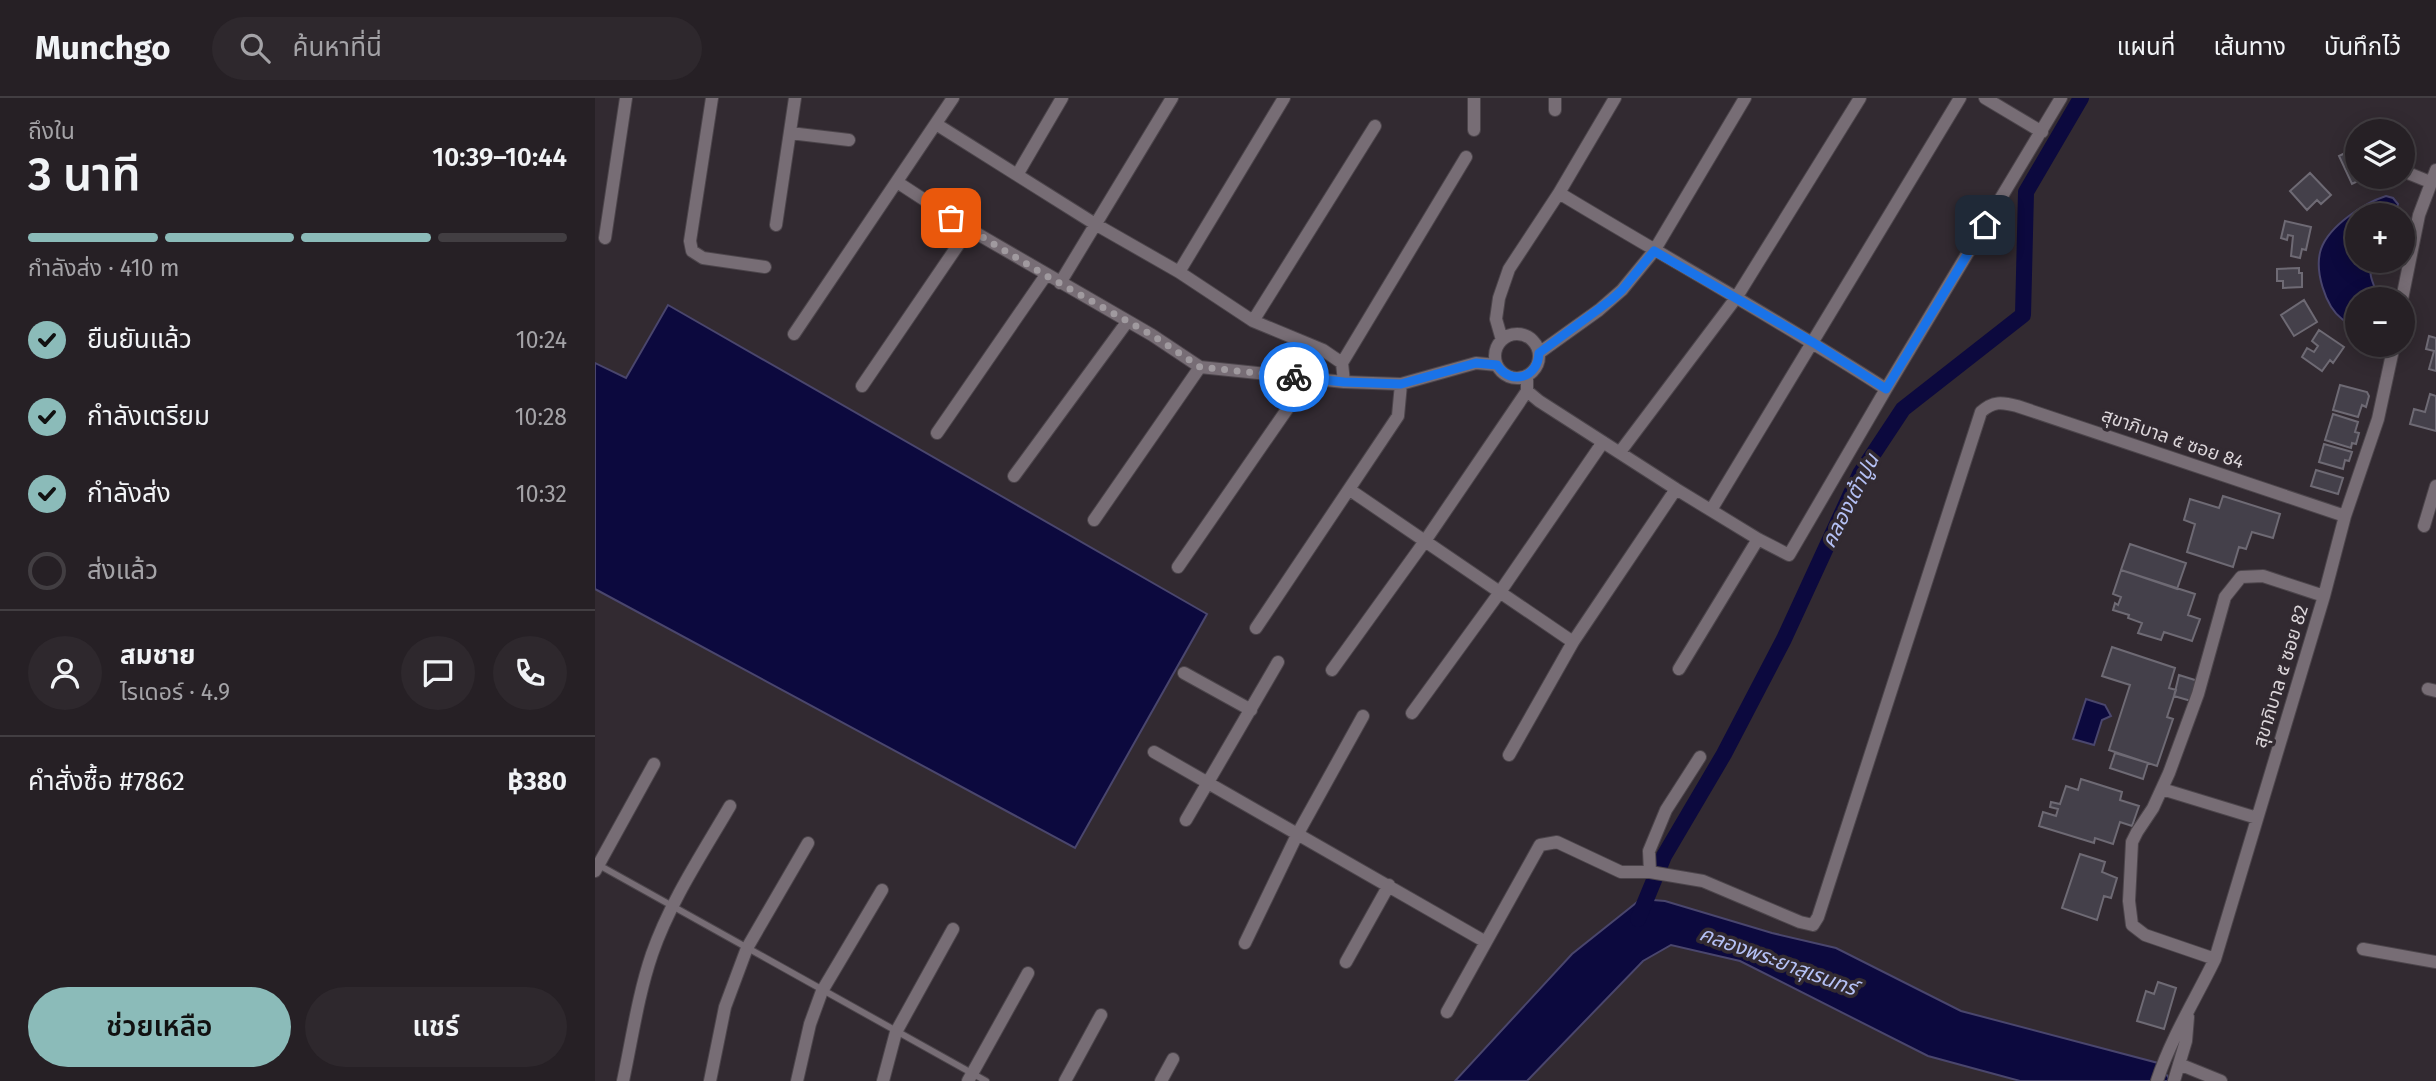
<!DOCTYPE html>
<html lang="th">
<meta charset="utf-8">
<style>
:root{--surface:#262025;--page:#2e282d;--text:#f1f3f6;--muted:#a4a3a7;--line:#423e42;--accent:#8bbbb9}
body{margin:0;font-family:"Fira Sans","Noto Sans Thai",sans-serif;background:var(--page);color:var(--text);height:100vh;display:flex;flex-direction:column;font-size:26px;white-space:nowrap}
*{box-sizing:border-box;margin:0}
p{font-size:23px;color:var(--muted)}
.icon{flex:none;width:38px;height:38px;fill:none;stroke:currentColor;stroke-width:2;stroke-linecap:round;stroke-linejoin:round}
.map{position:relative;flex:1;overflow:hidden}
.panel{display:flex;flex-direction:column;background:var(--surface);width:595px}
.panel>*{flex:none}
.controls{position:absolute;left:1750px;top:21px;display:grid;gap:14px}
.controls a{display:grid;place-items:center;width:70px;height:70px;border-radius:50%;background:var(--surface);box-shadow:0 4px 18px #0003,0 0 0 2px var(--line);font-size:35px}
.pin{position:absolute;display:grid;place-items:center;width:60px;height:60px;color:#fff;margin:-30px;border-radius:14px;box-shadow:0 4px 10px #0006}
.courier{position:absolute;display:grid;place-items:center;width:70px;height:70px;margin:-35px;border:5px solid #1a73e8;border-radius:50%;background:#fff;color:#222;box-shadow:0 2px 9px #0007}
.head em{font-style:normal;font-weight:600}
.head div{display:flex;flex-direction:column-reverse}
.head{display:flex;align-items:center;justify-content:space-between;height:119px;padding:0 28px}
h1{font-size:46px;font-weight:600;line-height:52px}
.bar{display:grid;grid-template-columns:repeat(4,1fr);gap:10px 7px;align-content:center;height:84px;padding:0 28px}
.bar i{height:9px;border-radius:5px;background:var(--line)}
.bar .on{background:var(--accent)}
.bar p{grid-column:span 4}
.line{display:flex;align-items:center;gap:18px;padding:0 28px;border-top:2px solid var(--line)}
.line div{flex:1}
.round{display:grid;place-items:center;flex:none;width:74px;height:74px;border-radius:37px;background:var(--page)}
ol{padding:0 28px;list-style:none}
li{display:flex;align-items:center;gap:21px;height:77px}
li p{margin-inline-start:auto}
li .icon{padding:7px;border-radius:50%;background:var(--accent);color:#111;stroke-width:4}
li:last-child{color:var(--muted)}
li i{width:38px;height:38px;border:4px solid var(--line);border-radius:50%}
.action{display:flex;gap:14px;margin-top:auto;padding:14px 28px}
.action a{flex:1;height:80px;border-radius:42px;background:var(--accent);color:#111;font-size:28px;font-weight:600;line-height:80px;text-align:center}
.action a+a{background:var(--page);color:var(--text)}
header{display:flex;align-items:center;gap:42px;box-sizing:border-box;height:98px;padding:0 35px;background:var(--surface);border-bottom:2px solid var(--line)}
header strong{font-size:33px}
nav{display:flex;gap:38px;margin-inline-start:auto;font-size:24px}
.search{width:490px;height:63px;background:var(--page);display:flex;align-items:center;gap:18px;box-sizing:border-box;padding:0 24px;border-radius:38px;color:var(--muted);font-size:26px}
main{display:flex;flex:1;min-height:0}
.map>svg:first-child{display:block}
.water{fill:#0c093e;stroke:#4a466d;stroke-width:2}
.lines{fill:none;stroke-linecap:round;stroke-linejoin:round}
.canal{stroke:#0c093e;stroke-width:16}
.building{fill:#44404a;stroke:#6e6a74;stroke-width:2}
.lane-casing{stroke:#4c454b;stroke-width:8}
.street-casing{stroke:#4c454b;stroke-width:14}
.lane{stroke:#776d75;stroke-width:6}
.street{stroke:#776d75;stroke-width:12}
.done{stroke:#a09a9f;stroke-width:7;stroke-dasharray:0 12.6}
.route{stroke:#1a73e8;stroke-width:9}
.labels{text-anchor:middle;stroke-width:7;stroke-linejoin:round;paint-order:stroke}
.street-label{font-size:19px;fill:#dcd6da;stroke:#322a31}
.water-label{font-size:21px;font-style:italic;fill:#b5c1f5;stroke:#322a31}
</style>
<header>
<strong>Munchgo</strong>
<div class="search"><svg class="icon" aria-label="search" viewBox="0 0 24 24"><circle cx="10" cy="10" r="6"/><path d="M15 15l6 6"/></svg>ค้นหาที่นี่</div>
<nav><a>แผนที่</a><a>เส้นทาง</a><a>บันทึกไว้</a></nav>
</header>
<main>
<section class="panel">
<div class="head"><div><h1>3 นาที</h1><p>ถึงใน</p></div><em>10:39–10:44</em></div>
<div class="bar"><i class="on"></i><i class="on"></i><i class="on"></i><i></i><p>กำลังส่ง · 410 m</p></div>
<ol>
<li><svg class="icon" aria-label="check" viewBox="0 0 24 24"><path d="M5 12l5 5 9-10"/></svg>ยืนยันแล้ว<p>10:24</p></li>
<li><svg class="icon" aria-label="check" viewBox="0 0 24 24"><path d="M5 12l5 5 9-10"/></svg>กำลังเตรียม<p>10:28</p></li>
<li><svg class="icon" aria-label="check" viewBox="0 0 24 24"><path d="M5 12l5 5 9-10"/></svg>กำลังส่ง<p>10:32</p></li>
<li><i></i>ส่งแล้ว</li>
</ol>
<div class="line" style="height:126px"><a class="round"><svg class="icon" aria-label="person" viewBox="0 0 24 24"><circle cx="12" cy="8" r="4"/><path d="M4 21q1-7 8-7t8 7"/></svg></a><div><b>สมชาย</b><p>ไรเดอร์ · 4.9</p></div><a class="round"><svg class="icon" aria-label="chat" viewBox="0 0 24 24"><path d="M4 5h16v11H9l-5 4z"/></svg></a><a class="round"><svg class="icon" aria-label="phone" viewBox="0 0 24 24"><path d="M5 4h4l2 5-3 2q2 4 5 5l2-3 5 2v4C11 20 4 13 5 4z"/></svg></a></div>
<div class="line" style="height:91px"><div>คำสั่งซื้อ #7862</div><b>฿380</b></div>
<div class="action"><a>ช่วยเหลือ</a><a>แชร์</a></div>
</section>
<div class="map">
<svg width="1841" height="983" viewBox="0 0 1841 983">
<rect width="100%" height="100%" fill="#322a31"/>
<path class="water" d="M1791,98L1798,100L1803,106L1800,117H1762V163H1780C1769,178 1782,186 1782,201H1762V227C1757,225 1750,224 1747,221C1730,208 1719,172 1726,151C1734,128 1769,105 1791,98Z
M73,207L612,516L480,750L0,491V265L31,280Z
M1491,601L1510,607L1516,618L1507,622L1499,647L1478,641Z
M1046,801L1070,803L1177,835L1241,850L1366,913L1563,965L1576,983H1425L1333,958L1145,863L1076,847L1048,863L932,983H860L977,856Z"/>
<g class="lines">
<path class="canal" d="M1043,821L1069,758L1129,656L1189,541L1265,376L1308,311L1428,217L1431,94L1486,0"/>
</g>
<path class="building" d="M1762,49V79L1769,80L1757,86L1744,58Z
M1715,75L1736,97L1726,106L1722,102L1712,112L1695,93Z
M1690,123L1716,129L1711,152L1707,151L1705,160L1696,158L1698,138L1693,137L1692,142L1686,140Z
M1704,170V175H1707V189L1688,190V183H1682V171Z
M1791,191L1802,193L1801,201H1789Z
M1709,202L1722,224L1699,238L1686,217Z
M1724,232L1749,249L1738,265L1735,262L1727,273L1707,259L1712,250L1719,254L1723,248L1717,243Z
M1834,238L1841,240V273L1834,271L1839,253L1831,251Z
M1745,287L1772,294L1774,298L1771,309L1767,307L1763,319L1738,312Z
M1835,296L1841,298V333L1815,326L1819,311L1830,314Z
M1738,316L1763,324L1760,334L1764,335L1761,346L1757,345L1756,350L1730,342Z
M1729,346L1757,354L1754,363L1750,362L1748,371L1724,364Z
M1721,372L1748,380L1743,396L1716,388Z
M1628,398L1685,416L1678,440L1657,434L1651,451L1644,449L1638,469L1592,454L1600,426L1589,422L1595,401L1624,410Z
M1535,446L1591,465L1582,491L1526,472Z
M1526,472L1600,496L1593,517L1605,521L1597,543L1569,534L1566,542L1543,535L1547,525L1533,520L1534,517L1518,512L1520,505L1523,507L1526,499L1518,496Z
M1517,549L1580,570L1574,590L1581,592L1572,619L1578,621L1562,668L1514,652L1535,587L1507,578Z
M1584,577L1603,583L1596,603L1579,598Z
M1520,655L1553,665L1548,681L1515,670Z
M1486,681L1527,694L1525,702L1544,708L1537,728L1525,724L1518,746L1500,740L1499,745L1444,728L1448,714L1461,718L1463,711L1455,709L1456,704L1465,706L1471,688L1483,692Z
M1485,756L1510,764L1507,774L1522,780L1516,800L1509,798L1502,822L1467,810Z
M1563,884L1581,890L1569,931L1542,923L1551,893L1559,896Z"/>
<g class="lines">
<g class="lane-casing">
<path id="lane" d="M2,766L391,983"/>
</g>
<g class="street-casing">
<path id="street" d="M117,0L95,143L97,153L108,160L170,169
M879,0V32
M1390,0L1447,34
M960,12V0
M341,26L500,126L584,174L658,223L728,252L747,265L749,284L806,286L881,265L902,267
M195,35L254,42
M1808,73L1835,84
M422,77L467,0
M302,84L374,131L557,237L605,269L749,284
M964,95C1073,161 1184,222 1291,291
M181,127L200,0
M10,140L31,0
M584,174L689,0
M465,185L577,0
M1807,201L1824,117L1841,72
M658,223L780,28
M900 258a22 22 0 1 1 44 0a22 22 0 1 1-44 0Z
M199,236L358,0
M907,242L901,221L904,200L914,171L964,95L1020,0
M944,255L1004,212L1027,192L1059,153L1150,0
M747,265L871,59
M932,278V293L944,303L1081,391L1163,441L1194,457L1291,291L1466,0
M267,288L374,131
M342,335L451,177
M1025,354L1141,200L1265,0
M419,378L532,224
M755,392L978,544L1081,391
M1116,412L1365,0
M499,422L605,269
M1829,428L1841,388
M583,469L713,281
M661,530L803,318L806,286
M1084,571L1163,441
M737,572L830,443L932,293
M589,575L656,612
M1833,591L1841,593
M817,615L905,494L1008,344
M559,654L889,843
M914,657L978,544
M1567,691L1662,720
M591,722L683,564
M0,773L59,666
M1055,774L1054,753L1071,712L1105,659
M650,845L702,737L768,618
M1768,851L1841,864
M1620,861L1550,837L1537,827L1534,803L1537,744L1542,734L1558,710L1574,675L1603,596L1630,499L1646,479L1668,478L1729,498
M751,864L794,787
M852,914L945,747L962,744L1026,774H1055L1108,783L1205,824L1218,827L1223,819L1386,314C1398,303 1407,304 1422,308L1750,418
M1584,966L1626,983
M28,983C37,941 43,897 57,856C75,804 107,756 135,708
M115,983L130,909L152,850L213,745
M202,983L215,926L227,893L287,792
M288,983L301,934L358,831
M373,983L433,875
M470,983L506,917
M566,983L578,961
M1562,983C1576,940 1600,902 1620,861L1729,498L1750,418L1783,321L1799,247
M1579,983L1591,943L1593,919"/>
</g>
<use href="#lane" class="lane"/>
<use href="#street" class="street"/>
</g>
<g class="lines">
<path class="done" d="M356,120L450,177L557,237L605,269L699,279"/>
<path class="route" d="M699,279L749,284L806,286L881,265L902,267C916,288 943,280 944,255L1016,202L1027,192L1059,153L1219,245L1291,291L1390,127"/>
</g>
<g class="labels">
<g class="street-label">
<text transform="translate(1578 340) rotate(19)" y="7">สุขาภิบาล ๕ ซอย 84</text>
<text transform="translate(1685 578) rotate(-73)" y="7">สุขาภิบาล ๕ ซอย 82</text>
</g>
<g class="water-label">
<text transform="translate(1255 403) rotate(-63)" y="7">คลองเต้าปูน</text>
<text transform="translate(1183 863) rotate(20)" y="7">คลองพระยาสุเรนทร์</text>
</g>
</g>
</svg>
<div class="controls">
<a><svg class="icon" aria-label="layers" viewBox="0 0 24 24"><path d="M12 4l9 5-9 5-9-5zM3 14l9 5 9-5"/></svg></a>
<a>+</a>
<a>−</a>
</div>
<div class="pin" style="left:356px;top:120px;background:#ea580c"><svg class="icon" aria-label="bag" viewBox="0 0 24 24"><path d="M5 8h14l-1 12H6zM9 8a3 3 0 0 1 6 0"/></svg></div>
<div class="pin" style="left:1390px;top:127px;background:#1f2937"><svg class="icon" aria-label="home" viewBox="0 0 24 24"><path d="M3 11l9-7 9 7M6 9v11h12V9"/></svg></div>
<div class="courier" style="left:699px;top:279px"><svg class="icon" aria-label="bike" viewBox="0 0 24 24"><circle cx="6" cy="16" r="4"/><circle cx="18" cy="16" r="4"/><path d="M6 16l4-8h5l3 8M10 8l3 8H6M13 5h3"/></svg></div>
</div>
</main>
